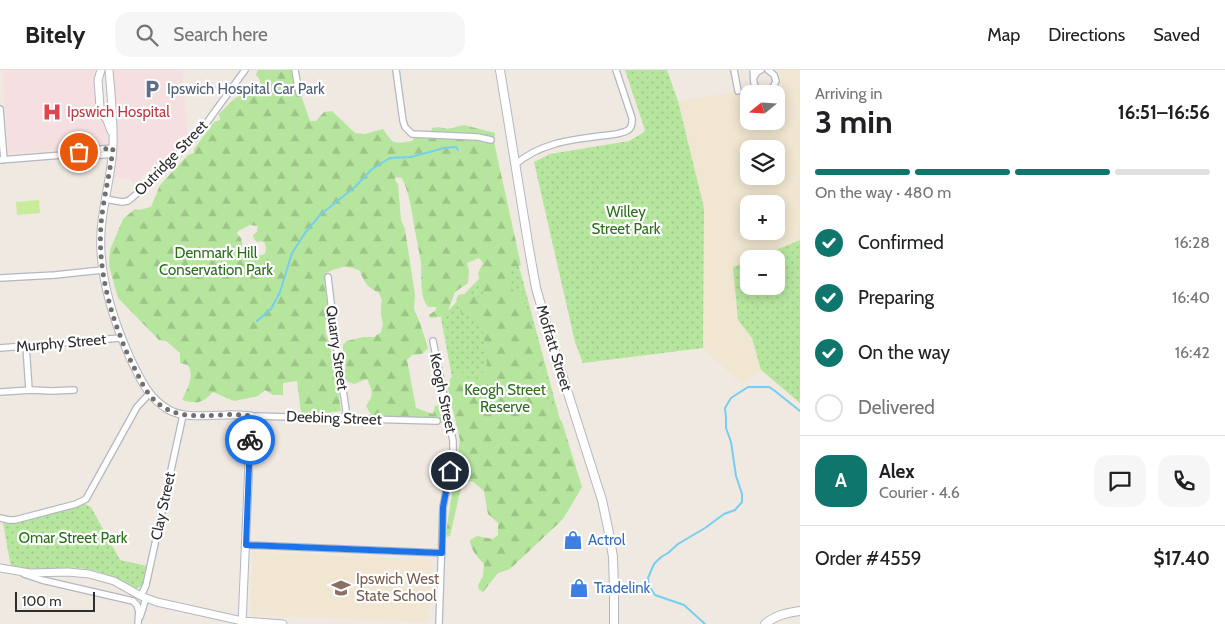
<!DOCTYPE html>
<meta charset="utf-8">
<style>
:root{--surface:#fff;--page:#f6f6f6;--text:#202124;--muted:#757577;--line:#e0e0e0;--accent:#0f766e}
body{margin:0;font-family:Cabin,sans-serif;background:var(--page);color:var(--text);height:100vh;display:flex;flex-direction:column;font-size:19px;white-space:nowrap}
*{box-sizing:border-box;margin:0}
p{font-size:16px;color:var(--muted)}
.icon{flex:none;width:28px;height:28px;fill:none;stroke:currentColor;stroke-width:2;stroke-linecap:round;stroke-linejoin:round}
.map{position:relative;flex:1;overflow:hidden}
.panel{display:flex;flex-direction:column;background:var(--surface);width:425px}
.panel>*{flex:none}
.needle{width:32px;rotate:252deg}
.tools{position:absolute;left:740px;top:15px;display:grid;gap:10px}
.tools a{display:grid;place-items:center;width:45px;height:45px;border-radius:10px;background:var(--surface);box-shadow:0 2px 12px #0003;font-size:25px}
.scale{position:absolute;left:15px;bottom:12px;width:80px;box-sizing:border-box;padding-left:5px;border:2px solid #2e2e2e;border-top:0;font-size:14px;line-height:18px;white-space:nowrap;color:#2e2e2e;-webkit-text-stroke:4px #fff;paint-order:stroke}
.pin{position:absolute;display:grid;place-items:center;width:42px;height:42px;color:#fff;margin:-21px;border:2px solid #fff;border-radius:50%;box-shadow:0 1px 5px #0007}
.courier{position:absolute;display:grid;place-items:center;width:50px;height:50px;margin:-25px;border:4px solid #1a73e8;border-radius:50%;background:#fff;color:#222;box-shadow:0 1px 6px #0007}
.headline em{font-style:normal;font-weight:700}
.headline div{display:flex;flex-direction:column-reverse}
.headline{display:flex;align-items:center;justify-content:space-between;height:85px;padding:0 15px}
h1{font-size:32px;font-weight:700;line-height:38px}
.bar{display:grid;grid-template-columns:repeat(4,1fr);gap:8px 5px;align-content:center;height:60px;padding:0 15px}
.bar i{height:6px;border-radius:4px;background:var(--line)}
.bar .selected{background:var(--accent)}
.bar p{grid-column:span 4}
.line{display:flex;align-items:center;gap:12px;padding:0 15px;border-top:1px solid var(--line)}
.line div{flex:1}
.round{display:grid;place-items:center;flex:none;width:52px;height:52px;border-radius:15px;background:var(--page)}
ol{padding:0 15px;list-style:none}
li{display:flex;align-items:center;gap:15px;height:55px}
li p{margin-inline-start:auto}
li .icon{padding:5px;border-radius:50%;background:var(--accent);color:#fff;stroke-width:4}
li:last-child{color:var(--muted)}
li i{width:28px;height:28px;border:2px solid var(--line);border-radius:50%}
header{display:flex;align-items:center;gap:30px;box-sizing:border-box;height:70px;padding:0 25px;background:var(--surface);border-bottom:1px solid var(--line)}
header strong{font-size:24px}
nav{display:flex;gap:28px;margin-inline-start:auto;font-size:18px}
.search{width:350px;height:45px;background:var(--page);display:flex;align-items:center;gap:12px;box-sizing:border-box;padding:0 18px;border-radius:15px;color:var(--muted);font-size:19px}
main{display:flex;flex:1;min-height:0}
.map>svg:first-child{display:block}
.education{fill:#f0e6d1;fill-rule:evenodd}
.medical{fill:#f5dfe0}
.grass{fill:url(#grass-dots)}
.forest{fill:url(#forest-firs);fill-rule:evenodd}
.pitch{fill:#c9ec9a}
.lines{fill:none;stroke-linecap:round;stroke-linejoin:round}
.stream{stroke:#75cff0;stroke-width:2}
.minor-casing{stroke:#b4b7c1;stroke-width:8}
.tertiary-casing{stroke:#b4b7c1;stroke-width:9}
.secondary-casing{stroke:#b4b7c1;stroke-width:10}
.minor{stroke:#fff;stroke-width:5.5}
.tertiary{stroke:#fff;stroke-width:7}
.secondary{stroke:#fff;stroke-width:8}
.done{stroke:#726f6d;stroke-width:5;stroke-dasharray:0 9}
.route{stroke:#1a73e8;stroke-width:6}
.labels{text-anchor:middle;stroke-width:4.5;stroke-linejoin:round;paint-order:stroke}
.service-label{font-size:15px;fill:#4e5e75;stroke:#fff;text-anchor:start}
.health-label{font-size:15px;fill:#be3a42;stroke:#fff;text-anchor:start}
.street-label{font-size:15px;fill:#2e2e2e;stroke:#fff}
.park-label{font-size:15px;fill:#2c6e1b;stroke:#fff}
.shop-label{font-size:15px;fill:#366cbe;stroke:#fff;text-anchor:start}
.education-label{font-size:15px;fill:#785e54;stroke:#fff;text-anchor:start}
</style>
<header>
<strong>Bitely</strong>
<div class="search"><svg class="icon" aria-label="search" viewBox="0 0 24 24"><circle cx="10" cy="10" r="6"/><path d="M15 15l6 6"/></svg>Search here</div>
<nav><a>Map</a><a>Directions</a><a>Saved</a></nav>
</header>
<main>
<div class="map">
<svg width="800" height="554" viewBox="0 0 800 554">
<defs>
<pattern id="grass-dots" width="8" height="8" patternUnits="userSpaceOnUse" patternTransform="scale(1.25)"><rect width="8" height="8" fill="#b6e59e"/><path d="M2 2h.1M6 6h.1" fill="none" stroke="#9dc588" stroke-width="1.8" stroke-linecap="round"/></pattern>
<pattern id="forest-firs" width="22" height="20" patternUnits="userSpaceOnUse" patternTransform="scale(1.25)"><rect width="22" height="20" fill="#b6e59e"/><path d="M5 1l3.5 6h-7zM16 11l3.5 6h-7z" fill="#9dc588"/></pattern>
</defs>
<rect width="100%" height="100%" fill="#efe9e1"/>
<path class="education" d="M779,0H800V170L754,189H749V191L733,197L738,250L752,268L761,300L741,314L703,278L704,138L678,31L747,20L754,24H749V51H776V24H773L782,16ZM749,79H776V106H749ZM749,134H776V161H749Z
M253,482L432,490L428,552L250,545Z"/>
<path class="medical" d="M2,0H100L97,6L106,51L105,56L107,66L110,71L109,74L106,77L102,78L10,83L8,81Z
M111,0H182L188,70L163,95L159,91L134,114L130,109L114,107L117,81Z"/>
<path class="grass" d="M625,0H667L678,31L704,138L703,278L583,293L575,272L534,92L550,84L629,71L643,63L645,60Z
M800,170V333L761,300L752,268L738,250L733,197L749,191V216H776V189H754Z
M513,174L579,421L463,366L441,248Z
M85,434L91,437L120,490L147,496L142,515L140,517L136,518C117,508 99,499 77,498C55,497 33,501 11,497L3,453L13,454L34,447Z"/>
<path class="forest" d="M258,0H293L297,23L302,28L310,51H316L324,42L332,41L355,63L365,64L383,59C394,75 393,74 412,71L416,65L431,62L432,58L438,57L448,59L464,55L495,63L494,72L521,195L508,200L509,213L514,222L522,221L540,282L548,332L562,352L582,417L563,449L510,499L498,503L483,522L479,520L478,515L483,506L484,494C478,488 470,479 470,470L477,466L493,469L498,465V453L488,444L484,421L472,411L462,413L450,466L447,467L446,463L460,370L448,319L450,309L454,305L464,302L471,313L485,300L487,294L486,276L481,257L473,244L462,245L456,230L458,225L471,223L480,228L484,227L478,203L483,193L479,188L467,193L469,201L468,213L455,222L446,246L430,248L429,245L436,240V237H428C419,227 422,205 421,192C419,181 417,171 415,161C412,144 410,124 402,108L396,107L395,110L398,114L401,150L405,159L415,225L414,239L420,253L428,278L422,284L412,285L407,290L416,338L433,344L435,336L439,335L442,353H438L436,349L371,345L366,336C374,324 373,322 367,309L354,314L346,311L344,304L346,296L343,291V275L347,271L363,267H374L381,262C385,250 381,251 381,241C380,231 385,233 378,222C369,219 363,211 360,201C347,194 339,197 326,203C320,218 334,238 325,252L326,264L331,277L334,300L339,312L338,320L341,341L309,345L301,343L297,311L283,313V325H273L265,320L258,326L234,331L213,322C201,334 198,334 182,330C187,319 195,307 188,295L180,293V283L166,271L159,270L118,228L109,196L110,180L123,149L135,139L139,140L151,137L160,115L188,85L194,83V79L214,52L220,50L219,44L234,29L244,23L248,15L261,17L260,10L256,5ZM250,155L258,156L257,162L253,165L254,169L257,172L261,171L264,172L266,177L265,184C256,188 252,182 243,179L241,168L237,164L238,161Z"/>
<path class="pitch" d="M39,130L40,143L17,145L16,132Z"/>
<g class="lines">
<path class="stream" d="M257,251L271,239L280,222L292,183L305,163L320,145L356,116L372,99L390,88L411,87L444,78L456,77L458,80
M705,554L684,535L655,525L649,516L648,508L654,494L661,487L668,483L678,474L705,458L724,444L735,440L742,432V424L736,406L731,372L726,358V347L725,338L731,328L748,317H769L775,321L800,341"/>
<g class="minor-casing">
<path id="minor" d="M295,0L299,23
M396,0L403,51L405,57L412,64L478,67L491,70
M734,0L738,21
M753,0C754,4 753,9 754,13C757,26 772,23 776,11L774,5L768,0
M754,7L757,2L761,0
M0,39L4,90
M75,84L82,87L112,84
M0,90L75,84L81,81L113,78
M515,95C542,70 581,69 616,64C626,62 633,61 632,48L616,0
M105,129L122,132L128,131L151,112L200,62L245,0
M328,207L335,267L346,340L345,349
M0,208L55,205L102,200
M433,271L453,371V384L443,437L439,554
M26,276L29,320
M0,278L121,268
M0,322L32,320L51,321L74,320
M251,346L437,351
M0,448L9,450H15L76,434L86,429L137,337L149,324
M246,475L442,483
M24,504L42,510L133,531L137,535L139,542
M141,526L146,515L183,345
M140,547L146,528
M138,554L139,539"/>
</g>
<g class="tertiary-casing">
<path id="tertiary" d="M101,0L98,10L100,37L101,42L107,50L111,61
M109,0C111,25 114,50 113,76C112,100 105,126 102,151C96,197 112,248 131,290C141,310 148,328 169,340C186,349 207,345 225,345C234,344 243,345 251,346L242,554
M0,498L30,503L68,502L89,504L114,511L141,526L157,532L242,551L283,554"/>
</g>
<g class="secondary-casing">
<path id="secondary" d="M500,0L529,179L536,218L552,273L602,430L608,458L613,487L614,519V554
M765,554C776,545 786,543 800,541"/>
</g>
<use href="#minor" class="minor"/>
<use href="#tertiary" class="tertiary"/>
<use href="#secondary" class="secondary"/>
</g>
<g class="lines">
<path class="done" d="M79,82L113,78C110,104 103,129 101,155C98,192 107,233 121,268C127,285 136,301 144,317C165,350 191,346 224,345C233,344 242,345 252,346L250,370"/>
<path class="route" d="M250,370L246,475L442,483L443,437L450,401"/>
</g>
<defs>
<g id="parking-bare" transform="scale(1.5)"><path d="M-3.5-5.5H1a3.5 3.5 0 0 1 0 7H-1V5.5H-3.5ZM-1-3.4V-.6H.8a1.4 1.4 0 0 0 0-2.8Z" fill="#5c6f8a" stroke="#fff" stroke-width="2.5" paint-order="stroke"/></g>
<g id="hospital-bare" transform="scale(1.5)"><path d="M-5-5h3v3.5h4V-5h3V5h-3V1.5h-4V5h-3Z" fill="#e0444e" stroke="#fff" stroke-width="2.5" paint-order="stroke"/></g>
<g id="shop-bare" transform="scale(1.5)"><path d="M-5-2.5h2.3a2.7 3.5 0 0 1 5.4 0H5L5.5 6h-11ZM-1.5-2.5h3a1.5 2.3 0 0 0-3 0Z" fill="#3f7fe0" stroke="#fff" stroke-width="2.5" paint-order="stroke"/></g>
<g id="school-bare" transform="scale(1.5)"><path d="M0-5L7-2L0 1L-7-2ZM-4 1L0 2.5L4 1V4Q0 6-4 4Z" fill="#8d6e63" stroke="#fff" stroke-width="2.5" paint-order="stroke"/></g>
</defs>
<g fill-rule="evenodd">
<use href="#parking-bare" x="152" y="19"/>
<use href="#hospital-bare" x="52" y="42"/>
<use href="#shop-bare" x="573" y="470"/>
<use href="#school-bare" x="341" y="518"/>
<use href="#shop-bare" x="579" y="518"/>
</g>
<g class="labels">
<g class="service-label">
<text x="167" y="24">Ipswich Hospital Car Park</text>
</g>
<g class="health-label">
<text x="67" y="47">Ipswich Hospital</text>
</g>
<g class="street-label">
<text transform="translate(171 88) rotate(-46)" y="5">Outridge Street</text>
<text transform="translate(61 273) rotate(-5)" y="5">Murphy Street</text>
<text transform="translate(337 278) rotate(82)" y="5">Quarry Street</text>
<text transform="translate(554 278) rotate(73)" y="5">Moffatt Street</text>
<text transform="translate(443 323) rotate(78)" y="5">Keogh Street</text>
<text transform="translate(334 348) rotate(2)" y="5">Deebing Street</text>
<text transform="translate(163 436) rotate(-78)" y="5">Clay Street</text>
</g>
<g class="park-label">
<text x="626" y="147">Willey<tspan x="626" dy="17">Street Park</tspan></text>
<text x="216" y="188">Denmark Hill<tspan x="216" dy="17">Conservation Park</tspan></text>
<text x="505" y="325">Keogh Street<tspan x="505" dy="17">Reserve</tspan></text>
<text x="73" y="473">Omar Street Park</text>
</g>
<g class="shop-label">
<text x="588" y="475">Actrol</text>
<text x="594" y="523">Tradelink</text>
</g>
<g class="education-label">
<text x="356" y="514">Ipswich West<tspan x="356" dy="17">State School</tspan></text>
</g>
</g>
</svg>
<div class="tools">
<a><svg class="needle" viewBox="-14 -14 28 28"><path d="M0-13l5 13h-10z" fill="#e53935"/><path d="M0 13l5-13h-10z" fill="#757577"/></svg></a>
<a><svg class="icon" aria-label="layers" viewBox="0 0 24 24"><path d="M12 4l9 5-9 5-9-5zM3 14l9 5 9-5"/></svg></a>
<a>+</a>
<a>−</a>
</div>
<div class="scale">100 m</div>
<div class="pin" style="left:79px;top:82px;background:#ea580c"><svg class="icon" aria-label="bag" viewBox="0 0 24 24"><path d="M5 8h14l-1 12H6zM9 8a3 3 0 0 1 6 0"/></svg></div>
<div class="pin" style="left:450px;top:401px;background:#1f2937"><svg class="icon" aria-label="home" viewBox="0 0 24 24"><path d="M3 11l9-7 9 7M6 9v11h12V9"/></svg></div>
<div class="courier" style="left:250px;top:370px"><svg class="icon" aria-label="bike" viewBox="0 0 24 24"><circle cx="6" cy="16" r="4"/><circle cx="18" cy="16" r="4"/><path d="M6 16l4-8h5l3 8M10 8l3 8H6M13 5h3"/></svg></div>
</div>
<section class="panel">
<div class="headline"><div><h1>3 min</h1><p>Arriving in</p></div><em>16:51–16:56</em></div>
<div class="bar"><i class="selected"></i><i class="selected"></i><i class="selected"></i><i></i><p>On the way · 480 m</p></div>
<ol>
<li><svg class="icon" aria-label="check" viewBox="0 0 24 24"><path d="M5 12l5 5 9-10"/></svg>Confirmed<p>16:28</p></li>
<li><svg class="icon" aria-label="check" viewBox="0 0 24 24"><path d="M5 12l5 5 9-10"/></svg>Preparing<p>16:40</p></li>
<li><svg class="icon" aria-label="check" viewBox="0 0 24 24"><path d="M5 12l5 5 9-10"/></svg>On the way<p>16:42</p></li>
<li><i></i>Delivered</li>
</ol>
<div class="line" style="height:90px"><b class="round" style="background:var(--accent);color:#fff">A</b><div><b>Alex</b><p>Courier · 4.6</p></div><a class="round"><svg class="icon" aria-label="chat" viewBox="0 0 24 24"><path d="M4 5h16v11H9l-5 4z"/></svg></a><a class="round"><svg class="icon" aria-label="phone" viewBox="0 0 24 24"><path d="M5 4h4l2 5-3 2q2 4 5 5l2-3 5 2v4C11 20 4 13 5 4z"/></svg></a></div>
<div class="line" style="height:65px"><div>Order #4559</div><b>$17.40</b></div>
</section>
</main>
